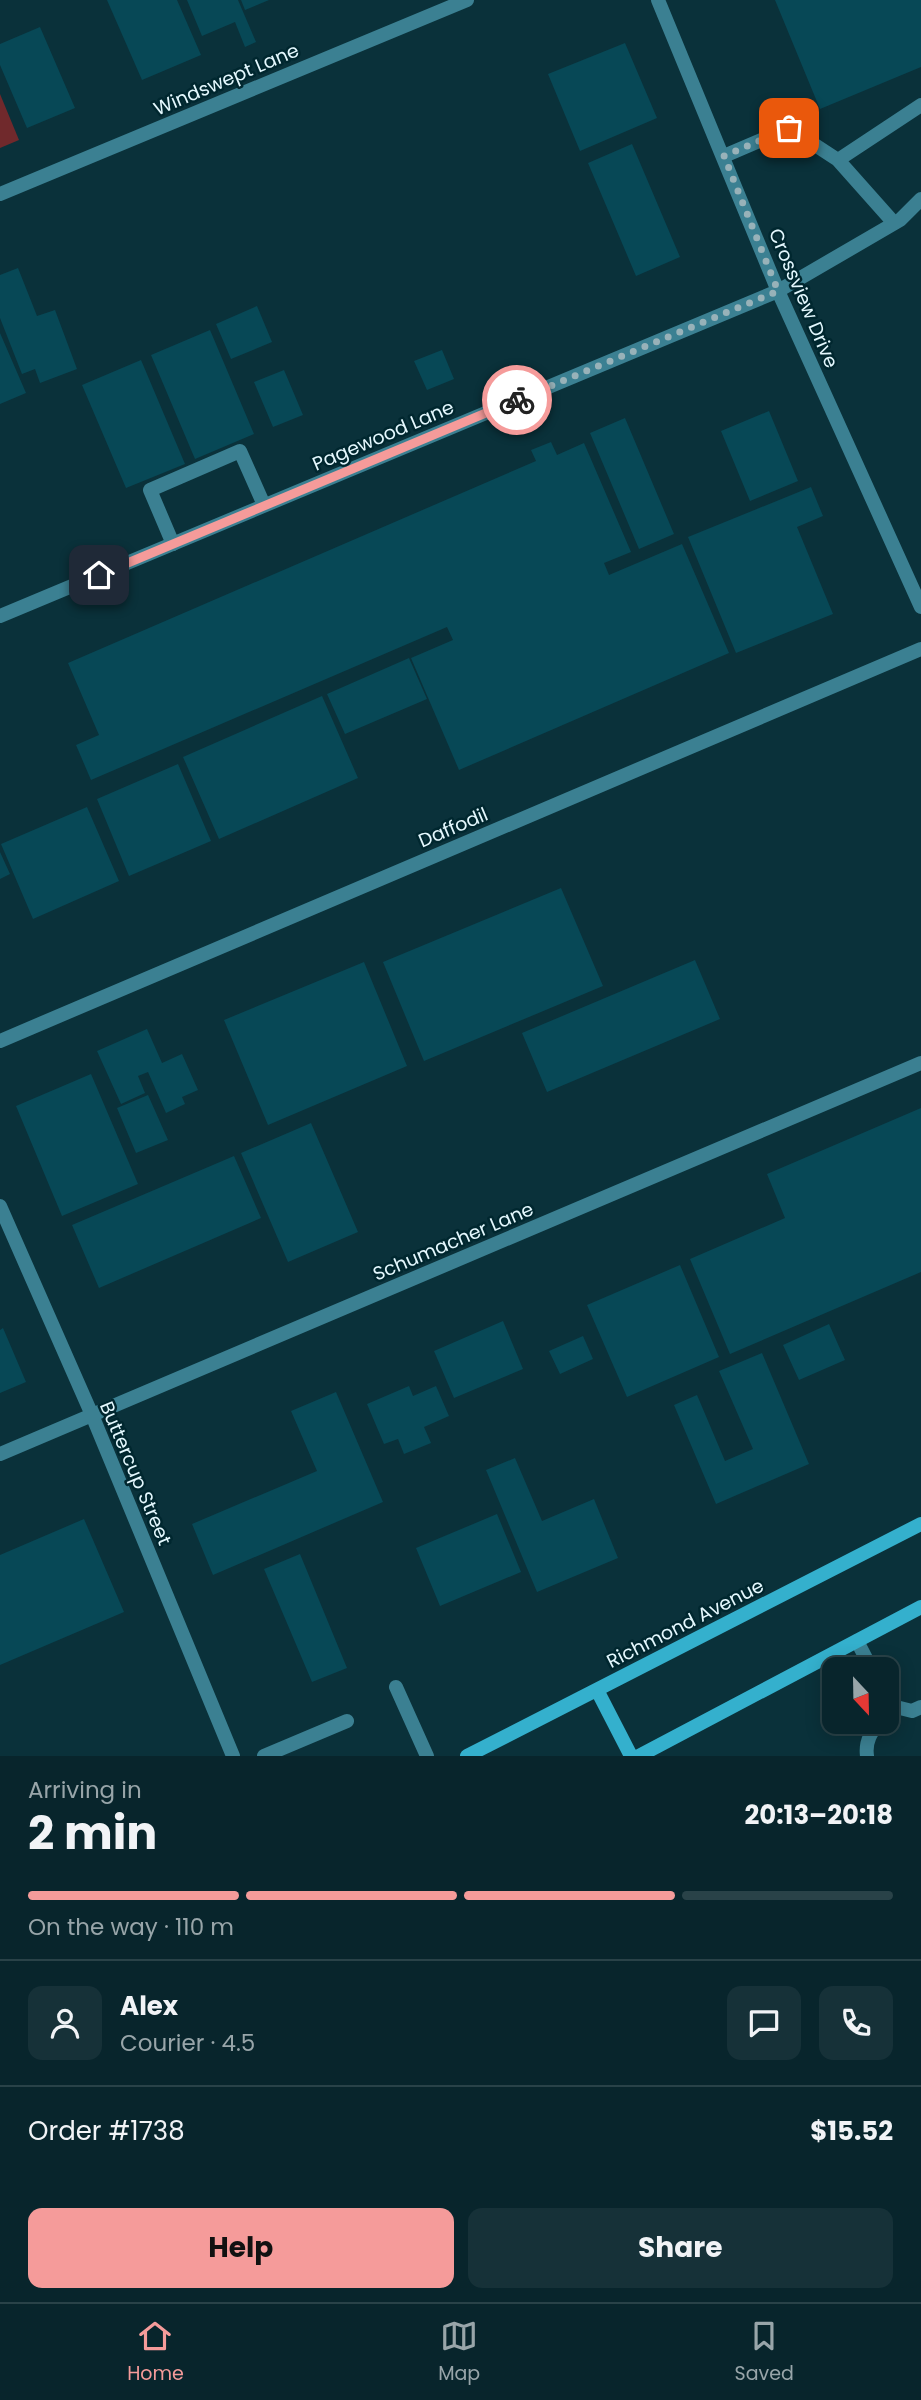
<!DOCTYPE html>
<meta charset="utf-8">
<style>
:root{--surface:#08252c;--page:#163138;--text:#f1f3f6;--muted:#98a5a9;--line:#294248;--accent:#f59b9a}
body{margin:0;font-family:Poppins,sans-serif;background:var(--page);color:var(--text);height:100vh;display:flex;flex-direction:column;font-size:26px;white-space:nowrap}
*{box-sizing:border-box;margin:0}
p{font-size:23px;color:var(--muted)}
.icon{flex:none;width:38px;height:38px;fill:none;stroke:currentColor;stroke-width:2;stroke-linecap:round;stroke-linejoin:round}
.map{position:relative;height:1756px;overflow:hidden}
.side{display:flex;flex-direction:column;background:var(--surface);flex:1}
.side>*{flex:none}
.needle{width:46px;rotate:158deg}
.buttons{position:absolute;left:822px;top:1657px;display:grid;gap:14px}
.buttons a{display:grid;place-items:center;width:77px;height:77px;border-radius:14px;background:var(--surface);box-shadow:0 4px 18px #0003,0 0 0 2px var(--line);font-size:35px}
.pin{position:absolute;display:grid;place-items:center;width:60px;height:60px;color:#fff;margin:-30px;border-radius:14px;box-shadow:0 4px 10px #0006}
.courier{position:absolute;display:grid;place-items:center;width:70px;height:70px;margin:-35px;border:5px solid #f59b9a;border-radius:50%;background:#fff;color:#222;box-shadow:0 2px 9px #0007}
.overview em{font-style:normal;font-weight:700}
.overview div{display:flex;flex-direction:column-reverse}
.overview{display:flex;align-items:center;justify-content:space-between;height:119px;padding:0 28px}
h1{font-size:46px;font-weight:700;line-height:52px}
.bar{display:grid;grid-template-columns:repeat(4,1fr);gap:10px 7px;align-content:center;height:84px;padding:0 28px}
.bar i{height:9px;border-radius:5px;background:var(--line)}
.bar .current{background:var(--accent)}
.bar p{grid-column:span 4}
.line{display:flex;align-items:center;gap:18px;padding:0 28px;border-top:2px solid var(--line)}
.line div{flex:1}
.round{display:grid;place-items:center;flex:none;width:74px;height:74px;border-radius:14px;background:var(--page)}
.button{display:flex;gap:14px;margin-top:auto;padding:14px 28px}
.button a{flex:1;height:80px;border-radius:14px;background:var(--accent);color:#111;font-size:28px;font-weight:700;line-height:80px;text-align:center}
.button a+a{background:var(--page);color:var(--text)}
.tab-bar{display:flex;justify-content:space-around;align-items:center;height:98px;border-top:2px solid var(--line);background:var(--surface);font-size:19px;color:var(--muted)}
.tab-bar a{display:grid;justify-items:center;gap:4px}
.tab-bar .current{color:var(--accent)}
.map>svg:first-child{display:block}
.green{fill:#70292c}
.building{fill:#074856}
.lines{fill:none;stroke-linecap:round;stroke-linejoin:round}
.service{stroke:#3b8092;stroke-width:14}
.minor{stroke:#3b8092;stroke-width:14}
.secondary{stroke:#34b0cd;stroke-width:14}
.done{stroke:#98b2b9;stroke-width:7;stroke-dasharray:0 12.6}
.route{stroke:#f59b9a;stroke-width:9}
.labels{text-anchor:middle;stroke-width:5;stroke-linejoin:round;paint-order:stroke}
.street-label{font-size:19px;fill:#e4f8fe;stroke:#00272f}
</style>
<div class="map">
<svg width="921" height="1756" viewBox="0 0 921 1756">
<rect width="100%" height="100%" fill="#0a313a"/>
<path class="green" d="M0,94L19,140L0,148Z"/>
<path class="building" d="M107,0H177L201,55L142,80Z
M187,0H238L256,42L245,47L235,22L202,36Z
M241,0H269L245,10Z
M775,0H921V67L820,109Z
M40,27L75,108L27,128L0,65V44Z
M625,43L657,118L580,151L548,74Z
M632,144L680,257L636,276L588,163Z
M18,268L37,316L55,310L77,369L40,383L35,369L22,374L0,318V275Z
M257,306L272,342L231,359L216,324Z
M210,330L254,434L195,459L151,355Z
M0,333L26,393L0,404Z
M442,350L454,379L427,390L414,361Z
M141,360L185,464L126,488L82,385Z
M284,370L303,415L273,427L254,382Z
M769,411L798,481L750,501L721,431Z
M625,418L674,534L639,549L590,433Z
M551,442L557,455L584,443L631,552L604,563L609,575L682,544L729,653L459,770L411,658L453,640L447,627L91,780L76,745L99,735L68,663L536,461L531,450Z
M811,487L823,516L797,527L833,614L736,653L688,537Z
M409,658L427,699L345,734L327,694Z
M322,696L358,778L219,839L183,757Z
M178,764L211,841L129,876L97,799Z
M87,807L119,881L33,919L1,844Z
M0,852L10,874L0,879Z
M561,888L603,986L424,1061L383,962Z
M695,960L720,1019L547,1092L522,1033Z
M364,962L407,1066L268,1125L224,1020Z
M147,1029L162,1063L182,1054L198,1090L182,1097L185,1104L166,1113L148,1072L138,1076L145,1093L121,1104L97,1051Z
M91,1074L138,1184L62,1216L16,1106Z
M148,1095L168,1140L136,1153L117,1108Z
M921,1108V1272L730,1354L690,1259L785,1218L767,1174Z
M311,1123L358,1232L288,1262L241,1153Z
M234,1156L261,1218L99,1288L72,1225Z
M680,1265L719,1357L627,1397L587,1305Z
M503,1321L523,1369L454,1398L434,1351Z
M829,1324L845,1360L799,1380L783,1345Z
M3,1328L26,1382L0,1393V1330Z
M583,1336L593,1359L560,1374L549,1351Z
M762,1353L809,1464L716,1504L674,1405L697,1395L725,1461L753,1449L719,1371Z
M409,1386L413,1396L436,1386L449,1416L424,1427L431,1443L404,1454L398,1439L384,1444L367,1404Z
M336,1392L383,1502L213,1575L192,1524L317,1471L291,1411Z
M515,1458L542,1521L594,1499L618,1558L537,1592L486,1470Z
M497,1514L521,1572L440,1606L416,1548Z
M84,1519L124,1612L0,1665V1555Z
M300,1554L347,1668L312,1682L264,1569Z"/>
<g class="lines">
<path class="service" d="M724,156L789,128L838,160L894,223
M838,160L921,105
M173,544L150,490L240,451L264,505
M857,1641L872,1670
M396,1687L427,1756
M892,1706L912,1711L921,1707
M264,1756L347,1721
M867,1756C865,1741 871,1731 881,1722"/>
<path class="minor" d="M658,0L778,291L921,607
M0,194L467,0
M0,616L778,291L900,220L921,199
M0,1041L921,649
M0,1206L92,1415L233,1756
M0,1454L921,1063"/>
<path class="secondary" d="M597,1690L631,1756
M467,1756L921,1524
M639,1756L921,1607"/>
</g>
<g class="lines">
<path class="done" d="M517,400L778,291L724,156L789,128"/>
<path class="route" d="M99,575L517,400"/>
</g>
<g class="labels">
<g class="street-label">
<text transform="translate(226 79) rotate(-23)" y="7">Windswept Lane</text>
<text transform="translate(804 298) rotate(67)" y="7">Crossview Drive</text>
<text transform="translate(383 435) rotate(-23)" y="7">Pagewood Lane</text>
<text transform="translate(453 827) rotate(-23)" y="7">Daffodil</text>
<text transform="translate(453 1241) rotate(-23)" y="7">Schumacher Lane</text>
<text transform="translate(136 1473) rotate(67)" y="7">Buttercup Street</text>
<text transform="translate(685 1623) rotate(-27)" y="7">Richmond Avenue</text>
</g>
</g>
</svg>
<div class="buttons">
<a><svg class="needle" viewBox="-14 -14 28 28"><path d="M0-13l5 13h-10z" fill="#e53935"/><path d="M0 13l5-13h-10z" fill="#98a5a9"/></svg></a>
</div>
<div class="pin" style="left:789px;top:128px;background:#ea580c"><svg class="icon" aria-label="bag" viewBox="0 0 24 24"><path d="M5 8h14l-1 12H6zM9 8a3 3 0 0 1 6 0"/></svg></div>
<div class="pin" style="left:99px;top:575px;background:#1f2937"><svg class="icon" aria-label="home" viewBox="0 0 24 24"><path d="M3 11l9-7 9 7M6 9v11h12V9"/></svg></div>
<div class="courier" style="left:517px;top:400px"><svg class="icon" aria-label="bike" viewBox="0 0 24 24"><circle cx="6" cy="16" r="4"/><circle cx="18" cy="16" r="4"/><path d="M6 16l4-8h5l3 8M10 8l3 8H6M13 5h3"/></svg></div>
</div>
<section class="side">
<div class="overview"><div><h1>2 min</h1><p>Arriving in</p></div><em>20:13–20:18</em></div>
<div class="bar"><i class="current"></i><i class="current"></i><i class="current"></i><i></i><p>On the way · 110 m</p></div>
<div class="line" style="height:126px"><a class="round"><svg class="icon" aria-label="person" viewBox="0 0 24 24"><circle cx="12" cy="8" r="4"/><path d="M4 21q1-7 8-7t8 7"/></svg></a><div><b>Alex</b><p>Courier · 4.5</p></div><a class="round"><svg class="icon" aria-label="chat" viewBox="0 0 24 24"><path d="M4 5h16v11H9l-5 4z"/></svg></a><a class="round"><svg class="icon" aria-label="phone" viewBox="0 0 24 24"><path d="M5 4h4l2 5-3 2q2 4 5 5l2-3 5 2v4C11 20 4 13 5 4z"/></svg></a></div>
<div class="line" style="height:91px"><div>Order #1738</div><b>$15.52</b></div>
<div class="button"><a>Help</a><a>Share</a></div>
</section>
<nav class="tab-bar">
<a class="current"><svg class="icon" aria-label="home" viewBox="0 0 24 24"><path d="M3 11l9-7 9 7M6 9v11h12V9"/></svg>Home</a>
<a><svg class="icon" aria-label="map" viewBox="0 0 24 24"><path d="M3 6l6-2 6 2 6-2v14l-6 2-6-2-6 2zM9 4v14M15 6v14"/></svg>Map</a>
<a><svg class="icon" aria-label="saved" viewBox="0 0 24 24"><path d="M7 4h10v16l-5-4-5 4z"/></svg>Saved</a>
</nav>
